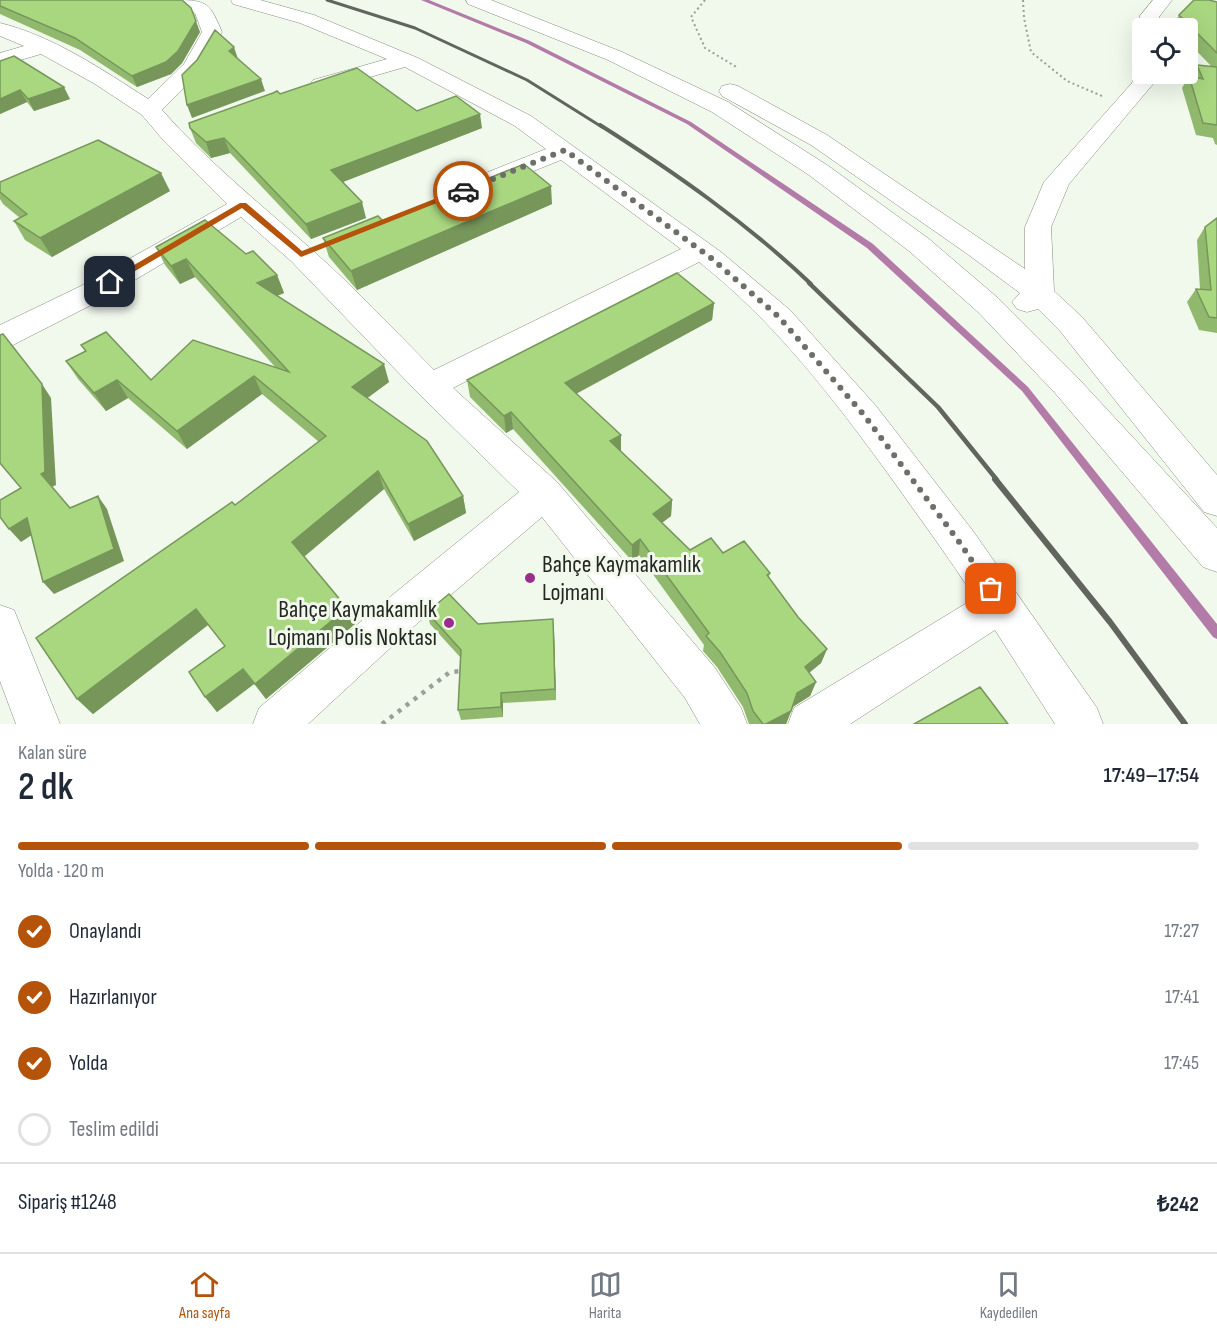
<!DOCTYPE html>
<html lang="tr">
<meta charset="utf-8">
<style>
:root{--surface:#fff;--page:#f6f6f7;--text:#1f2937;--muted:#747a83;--line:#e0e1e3;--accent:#b45309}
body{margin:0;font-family:"Sofia Sans Condensed",sans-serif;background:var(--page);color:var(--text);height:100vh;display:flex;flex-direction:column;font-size:22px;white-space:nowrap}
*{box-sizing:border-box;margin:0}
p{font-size:20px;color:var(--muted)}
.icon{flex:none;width:33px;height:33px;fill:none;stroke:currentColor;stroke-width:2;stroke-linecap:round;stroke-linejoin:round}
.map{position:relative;height:724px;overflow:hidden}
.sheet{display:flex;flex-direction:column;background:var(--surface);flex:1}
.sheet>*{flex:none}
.buttons{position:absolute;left:1132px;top:18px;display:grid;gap:12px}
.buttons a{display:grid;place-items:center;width:66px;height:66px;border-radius:6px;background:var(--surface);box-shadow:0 6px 24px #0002;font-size:30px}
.pin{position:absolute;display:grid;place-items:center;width:51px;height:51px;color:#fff;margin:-26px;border-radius:12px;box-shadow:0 3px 9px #0006}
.courier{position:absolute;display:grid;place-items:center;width:60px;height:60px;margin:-30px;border:4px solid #b45309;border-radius:50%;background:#fff;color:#222;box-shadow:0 2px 8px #0007}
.headline em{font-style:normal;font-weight:600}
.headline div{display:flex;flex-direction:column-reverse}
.headline{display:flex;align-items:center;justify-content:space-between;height:102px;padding:0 18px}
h1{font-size:39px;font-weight:600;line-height:45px}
.bar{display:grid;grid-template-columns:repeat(4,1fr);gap:9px 6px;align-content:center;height:72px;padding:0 18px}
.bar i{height:8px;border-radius:4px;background:var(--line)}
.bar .selected{background:var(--accent)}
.bar p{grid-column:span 4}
.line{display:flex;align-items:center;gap:15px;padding:0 18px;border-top:2px solid var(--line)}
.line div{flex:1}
ol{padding:0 18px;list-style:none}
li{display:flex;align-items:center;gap:18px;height:66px}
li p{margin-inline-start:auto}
li .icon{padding:6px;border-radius:50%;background:var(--accent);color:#fff;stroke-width:4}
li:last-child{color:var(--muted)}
li i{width:33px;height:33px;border:3px solid var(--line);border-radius:50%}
.tabs{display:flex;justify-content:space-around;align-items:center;height:84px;border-top:2px solid var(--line);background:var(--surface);font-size:16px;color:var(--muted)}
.tabs a{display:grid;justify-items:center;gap:3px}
.tabs .selected{color:var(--accent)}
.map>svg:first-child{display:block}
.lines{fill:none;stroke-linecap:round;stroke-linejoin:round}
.stream{fill:#b37ca8;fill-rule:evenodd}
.street-casing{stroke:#858b80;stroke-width:1}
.path-far1{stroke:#9a9f97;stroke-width:2;stroke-dasharray:2 3;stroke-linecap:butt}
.path{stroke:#9a9f97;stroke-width:4.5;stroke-dasharray:4 6;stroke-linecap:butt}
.street{fill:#fff;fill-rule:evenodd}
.rail-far3{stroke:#61655e;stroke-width:3}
.rail-far2{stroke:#61655e;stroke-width:4}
.rail-far1{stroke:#61655e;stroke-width:4.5}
.rail{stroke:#61655e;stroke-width:6}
.wall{fill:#91b96e}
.shaded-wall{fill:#76965a}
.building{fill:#a9d780;stroke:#76965a;stroke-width:1.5}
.route{fill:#b45309}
.done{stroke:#6c7069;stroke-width:6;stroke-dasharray:0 10.8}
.poi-dot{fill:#9b2d8c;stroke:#f1f8ec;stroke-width:2}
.labels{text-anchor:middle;stroke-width:6;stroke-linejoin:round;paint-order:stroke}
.near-poi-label{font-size:24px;fill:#242622;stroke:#f1f8ec;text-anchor:start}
</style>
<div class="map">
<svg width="1217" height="724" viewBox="0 0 1217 724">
<rect width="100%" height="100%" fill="#f1f8ec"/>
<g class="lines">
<path class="stream" d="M421,0H429L530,41L691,122L873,244L1028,387L1217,624V639L1213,637L1022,391L867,248L687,124L526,43Z"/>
<g class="street-casing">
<path id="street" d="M177,0C208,0 210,4 222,32L200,71L162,110C207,161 259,203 310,248C353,286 393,329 434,370L681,249L561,160L496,186L487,188L478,186L475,181L478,176L546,149L515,126L405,67L321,91L313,90L310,85L313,80L387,59L300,23L233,4L231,0H260L314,15L418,58L531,116L721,252L790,310L876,406L973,531L1097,708L1103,724H1055L995,630L850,724H788L794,708L975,598C948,556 918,516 889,475C833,398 774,321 699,262L453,388L557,482L715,668L741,708L747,724H700L685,698L542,517L413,627L308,724H253L259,708L385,601L519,492L419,394L291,261L241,217L101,300L11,346L0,349V325L81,286L227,204L164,141L142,115L95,84L41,54L0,66V53L24,46L0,36V23C53,36 103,70 148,99L184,64L202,32L195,13Z
M466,0H491L622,52L728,102L827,165L929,239L998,298L1077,377L1217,528V572L1203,567L1055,393L978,312L909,251L809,175L712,112L608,60L468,4Z
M1153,0H1172L1159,17L1158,28H1143L1142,32L1139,28L1140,16Z
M1143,68V74H1155L1153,84L1069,184L1051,227L1054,291L1082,317L1217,475V516L1204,512L1060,331L1038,309L1027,312L1017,309L1012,302L1020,293L966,253L811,145L722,96L719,91L722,86L730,84L738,86L827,135L1025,269V227L1044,182L1132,83L1137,70Z
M0,605L14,610L60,724H16L0,681Z"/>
</g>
<path class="path-far1" d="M705,0L691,17L705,48L738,68
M1023,0L1024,18L1031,52L1067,81L1102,96"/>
<path class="path" d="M382,724L450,672L462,671"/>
<use href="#street" class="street"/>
<path class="rail-far3" d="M327,0L415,28L527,80L602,127"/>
<path class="rail-far2" d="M600,125C674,172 747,223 811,284"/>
<path class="rail-far1" d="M809,283L938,407L997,480"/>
<path class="rail" d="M995,479L1110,622L1185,724"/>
</g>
<path class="wall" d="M0,0L200,32L182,63L171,74L137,87L80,50L0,14Z
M1217,2V145L1215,144L1213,138L1196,135L1182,88L1189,76H1190L1197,65L1212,67L1188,42V28H1175L1173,27L1179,15Z
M0,61L70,99L34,111L27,102L0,114Z
M280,94L417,111L482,128L343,182L366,218L311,239L230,153L211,158L196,143L190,128Z
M0,182L170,191L52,257L25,240L14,221L20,218L3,204L0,199Z
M552,204L357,290L329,257L323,238L383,221Z
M1217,218V333L1199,330L1187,302L1196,289H1200L1197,240L1205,227Z
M156,247L246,254L277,275L284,293L277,296L389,382L367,398L463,496L466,513L414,541L384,489L304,557L355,624L266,699L254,684L217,712L205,697L225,646L208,625L93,714L77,699L235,505L319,442L262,394L187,449L128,398L106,411L78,379L66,361L85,351L81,345L151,380L276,368L195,277L180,284L165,265Z
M714,303L712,320L576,394L621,451L672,500L671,516L662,523L690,550L723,553L770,573L769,577L798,617L827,649L821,663L809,673L816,682L810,696L793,707L786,724H749L743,707L717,667L703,651L704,645L639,555L632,561L513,429L506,433L470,397L467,380Z
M427,612L478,624L554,631L556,700L503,703V717L461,720L458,710L460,657L430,624Z"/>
<path class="shaded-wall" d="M196,21L200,32L182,63L171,74L137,87L132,76Z
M234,47L238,59L229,51Z
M261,79L265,91L192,118L187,105Z
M64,87L70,99L34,111L28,99Z
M20,90L27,102L0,114V99Z
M480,114L482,128L335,185L331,170Z
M224,138L230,153L211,158L206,142Z
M161,173L170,191L52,257L40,238Z
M551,186L552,204L357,290L351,271Z
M362,202L366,218L311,239L306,224Z
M186,259L195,277L180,284L171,266Z
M277,275L284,293L264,301L257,283Z
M714,303L712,320L566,399L565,383Z
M384,364L389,382L358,405L352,387Z
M254,376L262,394L187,449L177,431Z
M117,380L128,398L106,411L94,393Z
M42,384L51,398L56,485L52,487L41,474Z
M511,412L513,429L506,433L504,416Z
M621,435V452L610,441Z
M378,471L384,489L301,559L292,542Z
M98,496L107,509L124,561L54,594L43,582Z
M463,496L466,513L414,541L408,524Z
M672,500L671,516L652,530L653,514Z
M27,518L38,531L21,542L9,529Z
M640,539L639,555L632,561V545Z
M347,608L355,624L266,699L255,684Z
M196,609L208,625L93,714L77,699Z
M553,619L554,631L556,700L555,689Z
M827,649L821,663L799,681L805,667Z
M243,669L254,684L217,712L205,697Z
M816,682L810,696L792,707L797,693Z
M501,693L503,703V717L501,707Z
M791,711L786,724H766Z"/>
<path class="building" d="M0,0H182L191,8L196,21L178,51L166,62L132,76L75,38L0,6Z
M1194,0H1209L1217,2V53L1179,15Z
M215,30L234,47L229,51L261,79L187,105L182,75L197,60Z
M14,56L64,87L28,99L20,90L0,99V61Z
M1197,65L1217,67V125L1203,123L1189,76L1203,79Z
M357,68L417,111L456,96L480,114L331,170L362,202L306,224L224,138L206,142L190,128L189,123L273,93L277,91L280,94Z
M98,140L161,173L40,238L14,221L27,214L0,192V182Z
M524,164L551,186L351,271L323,238L378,216L383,221Z
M1217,218V318L1209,317L1196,289L1211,290L1205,227Z
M205,220L246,254L253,251L277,275L257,283L384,364L352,387L427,441L463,496L408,524L378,471L292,542L347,608L255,684L243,669L205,697L189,672L225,646L196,609L77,699L36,638L232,502L235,505L326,436L254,376L177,431L117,380L94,393L66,361L86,351L81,345L106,332L151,380L193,340L289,372L186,259L171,266L156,247Z
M677,273L714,303L565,383L621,435L610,441L672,500L653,514L690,550L711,538L723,553L744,541L770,573L767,575L798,617L827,649L805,667L816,682L797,693L791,711L766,724H763L753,711L747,693L720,652L706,636L709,633L640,539L632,545L511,412L504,416L467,380Z
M3,334L42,384L45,472L41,474L70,508L98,496L114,549L43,582L27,518L9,529L0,517V500L21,488L0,463V335Z
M449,594L478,624L553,619L555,689L501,693V707L458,710L461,650L427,612Z
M980,687L1008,724H914Z"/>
<path class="route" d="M460,189L467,191L301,257L242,208L113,284L105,282L240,203H246L302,251Z"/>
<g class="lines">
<path class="done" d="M463,191L565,150L711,258L779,317L864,415L960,543L991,589"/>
</g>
<g class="poi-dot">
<circle cx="530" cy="578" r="6"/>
<circle cx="449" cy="623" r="6"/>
</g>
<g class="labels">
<g class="near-poi-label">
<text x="542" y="572">Bahçe Kaymakamlık<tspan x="542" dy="28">Lojmanı</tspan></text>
<text x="437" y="617" text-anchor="end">Bahçe Kaymakamlık<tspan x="437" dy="28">Lojmanı Polis Noktası</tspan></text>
</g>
</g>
</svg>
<div class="buttons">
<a><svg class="icon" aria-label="locate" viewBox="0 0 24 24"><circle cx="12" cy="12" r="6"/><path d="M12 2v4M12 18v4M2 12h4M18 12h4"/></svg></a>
</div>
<div class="pin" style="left:991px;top:589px;background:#ea580c"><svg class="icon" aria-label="bag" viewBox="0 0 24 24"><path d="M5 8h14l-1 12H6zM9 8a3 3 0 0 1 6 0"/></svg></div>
<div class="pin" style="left:110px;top:282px;background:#1f2937"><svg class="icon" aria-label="home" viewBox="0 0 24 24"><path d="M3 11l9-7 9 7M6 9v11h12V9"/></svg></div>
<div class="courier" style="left:463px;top:191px"><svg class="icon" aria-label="car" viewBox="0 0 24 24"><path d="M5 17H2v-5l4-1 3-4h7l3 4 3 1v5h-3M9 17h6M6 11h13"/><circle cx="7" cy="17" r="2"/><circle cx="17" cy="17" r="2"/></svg></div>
</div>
<section class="sheet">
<div class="headline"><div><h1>2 dk</h1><p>Kalan süre</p></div><em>17:49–17:54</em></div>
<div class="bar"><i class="selected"></i><i class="selected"></i><i class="selected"></i><i></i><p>Yolda · 120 m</p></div>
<ol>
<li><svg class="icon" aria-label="check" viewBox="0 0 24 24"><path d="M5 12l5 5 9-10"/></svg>Onaylandı<p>17:27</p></li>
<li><svg class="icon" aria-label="check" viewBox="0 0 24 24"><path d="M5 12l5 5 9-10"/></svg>Hazırlanıyor<p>17:41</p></li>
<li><svg class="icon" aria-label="check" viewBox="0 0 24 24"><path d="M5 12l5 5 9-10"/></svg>Yolda<p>17:45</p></li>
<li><i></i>Teslim edildi</li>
</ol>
<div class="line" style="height:78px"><div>Sipariş #1248</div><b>₺242</b></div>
</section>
<nav class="tabs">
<a class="selected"><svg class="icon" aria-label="home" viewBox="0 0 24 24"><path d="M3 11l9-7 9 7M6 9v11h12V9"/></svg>Ana sayfa</a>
<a><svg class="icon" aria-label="map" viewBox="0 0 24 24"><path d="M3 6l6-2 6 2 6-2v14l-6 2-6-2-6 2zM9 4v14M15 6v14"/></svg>Harita</a>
<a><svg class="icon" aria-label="saved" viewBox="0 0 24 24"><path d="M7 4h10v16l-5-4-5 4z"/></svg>Kaydedilen</a>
</nav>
